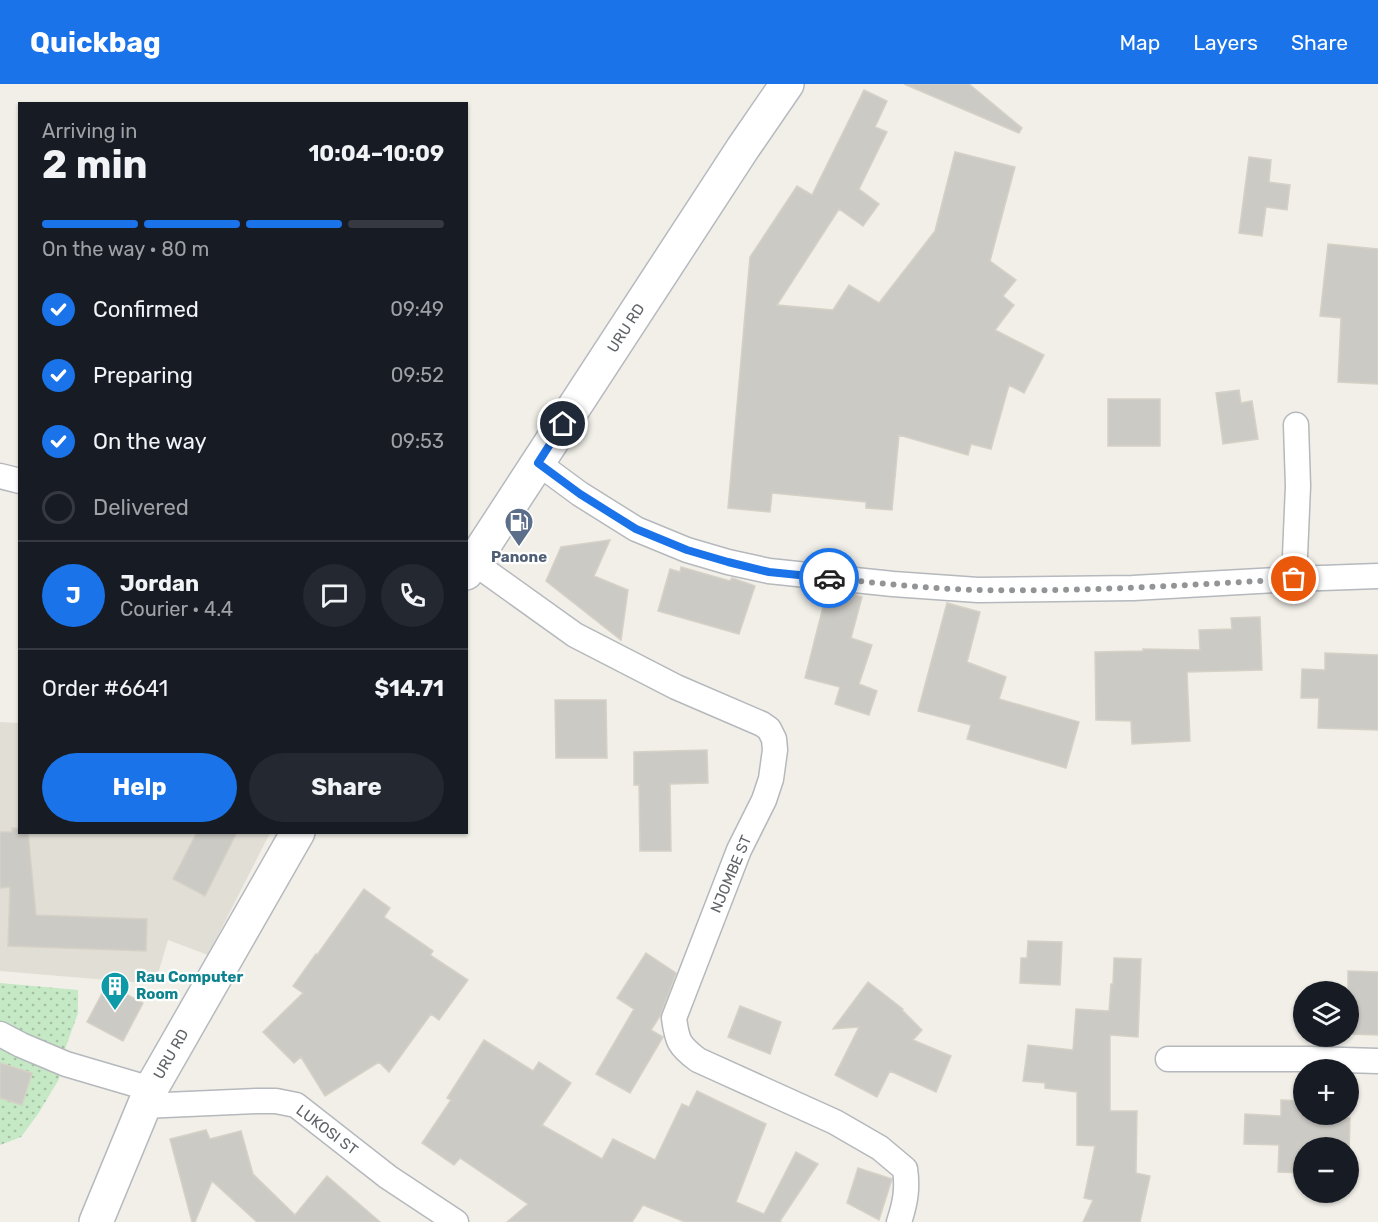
<!DOCTYPE html>
<meta charset="utf-8">
<style>
:root{--surface:#171b24;--page:#242831;--text:#f1f3f6;--muted:#9ea1a6;--line:#363941;--accent:#1a73e8}
body{margin:0;font-family:Rubik,sans-serif;background:var(--page);color:var(--text);height:100vh;display:flex;flex-direction:column;font-size:22px;white-space:nowrap}
*{box-sizing:border-box;margin:0}
p{font-size:20px;color:var(--muted)}
.icon{flex:none;width:33px;height:33px;fill:none;stroke:currentColor;stroke-width:2;stroke-linecap:round;stroke-linejoin:round}
.map{position:relative;flex:1;overflow:hidden}
.details{position:absolute;left:18px;top:18px;width:450px;height:732px;display:flex;flex-direction:column;background:var(--surface);border-radius:0px;box-shadow:0 2px 4px #0004}
.details>*{flex:none}
.fabs{position:absolute;left:1293px;top:897px;display:grid;gap:12px}
.fabs a{display:grid;place-items:center;width:66px;height:66px;border-radius:50%;background:var(--surface);box-shadow:0 2px 4px #0004;font-size:30px}
.pin{position:absolute;display:grid;place-items:center;width:51px;height:51px;color:#fff;margin:-26px;border:3px solid #fff;border-radius:50%;box-shadow:0 2px 6px #0007}
.courier{position:absolute;display:grid;place-items:center;width:60px;height:60px;margin:-30px;border:4px solid #1a73e8;border-radius:50%;background:#fff;color:#222;box-shadow:0 2px 8px #0007}
.head em{font-style:normal;font-weight:700}
.head div{display:flex;flex-direction:column-reverse}
.head{display:flex;align-items:center;justify-content:space-between;height:102px;padding:0 24px}
h1{font-size:39px;font-weight:700;line-height:45px}
.bar{display:grid;grid-template-columns:repeat(4,1fr);gap:9px 6px;align-content:center;height:72px;padding:0 24px}
.bar i{height:8px;border-radius:4px;background:var(--line)}
.bar .current{background:var(--accent)}
.bar p{grid-column:span 4}
.line{display:flex;align-items:center;gap:15px;padding:0 24px;border-top:2px solid var(--line)}
.line div{flex:1}
.round{display:grid;place-items:center;flex:none;width:63px;height:63px;border-radius:32px;background:var(--page)}
ol{padding:0 24px;list-style:none}
li{display:flex;align-items:center;gap:18px;height:66px}
li p{margin-inline-start:auto}
li .icon{padding:6px;border-radius:50%;background:var(--accent);color:#fff;stroke-width:4}
li:last-child{color:var(--muted)}
li i{width:33px;height:33px;border:3px solid var(--line);border-radius:50%}
.primary-button{display:flex;gap:12px;margin-top:auto;padding:12px 24px}
.primary-button a{flex:1;height:69px;border-radius:36px;background:var(--accent);color:#fff;font-size:24px;font-weight:700;line-height:69px;text-align:center}
.primary-button a+a{background:var(--page);color:var(--text)}
header{display:flex;align-items:center;gap:36px;box-sizing:border-box;height:84px;padding:0 30px;background:var(--accent);color:#fff}
header strong{font-size:28px}
nav{display:flex;gap:33px;margin-inline-start:auto;font-size:21px}
.map>svg:first-child{display:block}
.education{fill:#e1ded6}
.grass{fill:url(#grass-dots)}
.building{fill:#cccac5;stroke:#d6d1c6;stroke-width:1.5}
.lines{fill:none;stroke-linecap:round;stroke-linejoin:round}
.street-casing{stroke:#b5b8bc;stroke-width:27}
.secondary-casing{stroke:#b6babf;stroke-width:36}
.street{stroke:#fff;stroke-width:24}
.secondary{stroke:#fff;stroke-width:33}
.done{stroke:#929495;stroke-width:6;stroke-dasharray:0 10.8}
.route{stroke:#1a73e8;stroke-width:8}
.labels{text-anchor:middle;stroke-width:4.5;stroke-linejoin:round;paint-order:stroke}
.street-label{font-size:15px;fill:#5f6368;stroke:#fff}
.service-label{font-size:15px;font-weight:bold;fill:#4e5e75;stroke:#fff}
.culture-label{font-size:15px;font-weight:bold;fill:#0d838f;stroke:#fff;text-anchor:start}
</style>
<header>
<strong>Quickbag</strong>
<nav><a>Map</a><a>Layers</a><a>Share</a></nav>
</header>
<div class="map">
<svg width="1378" height="1138" viewBox="0 0 1378 1138">
<defs>
<pattern id="grass-dots" width="8" height="8" patternUnits="userSpaceOnUse" patternTransform="scale(1.5)"><rect width="8" height="8" fill="#c5e8c5"/><path d="M2 2h.1M6 6h.1" fill="none" stroke="#a3c0a4" stroke-width="1.8" stroke-linecap="round"/></pattern>
</defs>
<rect width="100%" height="100%" fill="#f1efe8"/>
<path class="education" d="M0,638L19,639L20,748L270,749L208,871L168,856L155,900L0,887Z"/>
<path class="grass" d="M0,899L78,906V929L60,979L59,995L38,1030L21,1053L0,1061Z"/>
<path class="building" d="M904,0H969L1022,44L1019,49Z
M864,6L887,17L875,43L887,48L859,105L879,120L863,142L839,125L777,221L833,226L849,201L879,219L935,147L955,68L1015,83L990,177L1016,196L1003,212L1014,221L995,246L1044,271L1024,309L1009,301L991,365L971,360L968,371L899,351L892,426L866,424V418L772,409L770,428L728,424L750,173L797,102L812,111Z
M1249,73L1271,76L1269,98L1290,101L1287,126L1266,123L1262,152L1239,149Z
M1328,160L1378,165V300L1338,298L1341,234L1320,232Z
M1239,306L1241,319L1252,317L1258,355L1223,360L1216,309Z
M1108,315H1160V362H1108Z
M610,456L594,492L628,506L621,556L546,497L561,463Z
M681,483L730,497L732,494L755,502L739,550L658,527L670,485L680,488Z
M827,507L853,510L862,513L851,554L872,561L859,600L877,607L869,631L835,620L840,603L805,594Z
M947,519L980,528L967,578L1006,593L999,615L1079,638L1066,684L967,655L971,641L918,627Z
M1260,533L1262,586L1187,588L1190,657L1132,660L1131,637L1096,636L1095,568L1143,567V565L1200,566L1199,546L1232,545L1231,534Z
M1325,569L1378,571V646L1318,644L1319,614H1301L1302,585L1325,586Z
M555,616H606L607,674H556Z
M707,666L708,699L670,700L671,767H640L639,701H634V668Z
M12,744H20V748H28L36,831L147,835L146,867L8,862L10,803L0,804V748H12Z
M197,748H237L205,812L173,795Z
M364,805L390,824L384,833L433,867L430,871L468,896L439,936L431,930L389,988L379,978L325,1012L301,973L294,979L263,948L303,909L293,902L316,870L317,871Z
M1028,857L1062,858L1060,901L1020,899L1021,874H1027Z
M646,869L676,889L660,932L651,946L663,953L630,1009L596,990L634,925L617,914Z
M1114,874L1141,875L1138,953L1110,951V1027H1137L1136,1089L1150,1092L1140,1138H1083L1093,1116L1084,1114L1095,1062L1077,1061V1008L1045,1004V999L1023,997L1028,961L1073,966L1076,925L1109,927L1111,900H1113Z
M1348,887L1378,888V951L1348,950Z
M868,898L903,925L902,926L922,946L913,956L951,972L936,1008L890,987L877,1013L835,991L859,943L833,945Z
M107,900L143,919L123,957L87,938Z
M740,922L781,938L770,970L728,953Z
M484,956L533,987L539,978L571,999L542,1041L602,1075L613,1055L655,1076L682,1020L689,1023L697,1007L766,1040L736,1118L764,1130L796,1068L818,1080L780,1137L781,1138H685L643,1121L632,1138H507L528,1120L460,1074L454,1081L422,1059L451,1016L447,1014Z
M0,979L32,989L22,1021L0,1014Z
M1281,1016L1304,1017V1030H1333V1033L1350,1034L1349,1070L1348,1064H1304V1089L1278,1088L1279,1061L1244,1060L1245,1030L1281,1032Z
M206,1046L210,1055L241,1047L253,1090L295,1131L327,1092L380,1138H257L212,1097L195,1138H192L170,1055Z
M858,1084L892,1095L879,1136L847,1119Z"/>
<g class="lines">
<g class="street-casing">
<path id="street" d="M538,379L580,410L636,445L687,466L728,478L769,487L893,500L978,506L1133,504L1294,495L1378,492
M0,392L20,397
M473,478L575,551L676,603L762,640L769,645L774,655L775,666L771,695L764,716L739,766L674,934C677,957 679,962 698,976L835,1038L880,1064L905,1085C908,1105 905,1120 899,1138
M1294,495L1298,402L1296,341
M0,950L21,961L66,980L151,1005
M1168,975H1310L1378,977
M143,1022L257,1017H276L296,1021L388,1093L456,1138"/>
</g>
<g class="secondary-casing">
<path id="secondary" d="M466,489L743,64L787,0
M96,1138L151,1005L298,748"/>
</g>
<use href="#street" class="street"/>
<use href="#secondary" class="secondary"/>
</g>
<g class="lines">
<path class="done" d="M829,494C879,499 929,505 979,506C1084,508 1189,501 1294,495"/>
<path class="route" d="M563,340L538,379L580,410L636,445L687,466L728,478L769,488L829,494"/>
</g>
<defs>
<g id="fuel-pin" transform="scale(1.5)"><path d="M0 17L-7.5 6A9.5 9.5 0 1 1 7.5 6Z" fill="#5c6f8a" stroke="#fff"/><path d="M-5.5-6h7V0h2V4h1.3V-2.5L3-4.5l.8-.8L6-3V5H2.5V1h-1V6h-7ZM-4.2-4.7v3.2H.2V-4.7Z" fill="#fff"/></g>
<g id="building-pin" transform="scale(1.5)"><path d="M0 17L-7.5 6A9.5 9.5 0 1 1 7.5 6Z" fill="#0f9aa8" stroke="#fff"/><path d="M-4-6H4V6H1V3H-1V6H-4ZM-2.5-4.3h1.7v1.8h-1.7ZM.8-4.3h1.7v1.8H.8ZM-2.5-1h1.7V.8h-1.7ZM.8-1h1.7V.8H.8Z" fill="#fff"/></g>
</defs>
<g fill-rule="evenodd">
<use href="#fuel-pin" x="519" y="438"/>
<use href="#building-pin" x="115" y="902"/>
</g>
<g class="labels">
<g class="street-label">
<text transform="translate(626 244) rotate(-57)" y="5">URU RD</text>
<text transform="translate(731 790) rotate(-67)" y="5">NJOMBE ST</text>
<text transform="translate(171 970) rotate(-60)" y="5">URU RD</text>
<text transform="translate(327 1046) rotate(37)" y="5">LUKOSI ST</text>
</g>
<g class="service-label">
<text x="519" y="478">Panone</text>
</g>
<g class="culture-label">
<text x="136" y="898">Rau Computer<tspan x="136" dy="17">Room</tspan></text>
</g>
</g>
</svg>
<div class="fabs">
<a><svg class="icon" aria-label="layers" viewBox="0 0 24 24"><path d="M12 4l9 5-9 5-9-5zM3 14l9 5 9-5"/></svg></a>
<a>+</a>
<a>−</a>
</div>
<div class="pin" style="left:1294px;top:495px;background:#ea580c"><svg class="icon" aria-label="bag" viewBox="0 0 24 24"><path d="M5 8h14l-1 12H6zM9 8a3 3 0 0 1 6 0"/></svg></div>
<div class="pin" style="left:563px;top:340px;background:#1f2937"><svg class="icon" aria-label="home" viewBox="0 0 24 24"><path d="M3 11l9-7 9 7M6 9v11h12V9"/></svg></div>
<div class="courier" style="left:829px;top:494px"><svg class="icon" aria-label="car" viewBox="0 0 24 24"><path d="M5 17H2v-5l4-1 3-4h7l3 4 3 1v5h-3M9 17h6M6 11h13"/><circle cx="7" cy="17" r="2"/><circle cx="17" cy="17" r="2"/></svg></div>
<section class="details">
<div class="head"><div><h1>2 min</h1><p>Arriving in</p></div><em>10:04–10:09</em></div>
<div class="bar"><i class="current"></i><i class="current"></i><i class="current"></i><i></i><p>On the way · 80 m</p></div>
<ol>
<li><svg class="icon" aria-label="check" viewBox="0 0 24 24"><path d="M5 12l5 5 9-10"/></svg>Confirmed<p>09:49</p></li>
<li><svg class="icon" aria-label="check" viewBox="0 0 24 24"><path d="M5 12l5 5 9-10"/></svg>Preparing<p>09:52</p></li>
<li><svg class="icon" aria-label="check" viewBox="0 0 24 24"><path d="M5 12l5 5 9-10"/></svg>On the way<p>09:53</p></li>
<li><i></i>Delivered</li>
</ol>
<div class="line" style="height:108px"><b class="round" style="background:var(--accent);color:#fff">J</b><div><b>Jordan</b><p>Courier · 4.4</p></div><a class="round"><svg class="icon" aria-label="chat" viewBox="0 0 24 24"><path d="M4 5h16v11H9l-5 4z"/></svg></a><a class="round"><svg class="icon" aria-label="phone" viewBox="0 0 24 24"><path d="M5 4h4l2 5-3 2q2 4 5 5l2-3 5 2v4C11 20 4 13 5 4z"/></svg></a></div>
<div class="line" style="height:78px"><div>Order #6641</div><b>$14.71</b></div>
<div class="primary-button"><a>Help</a><a>Share</a></div>
</section>
</div>
